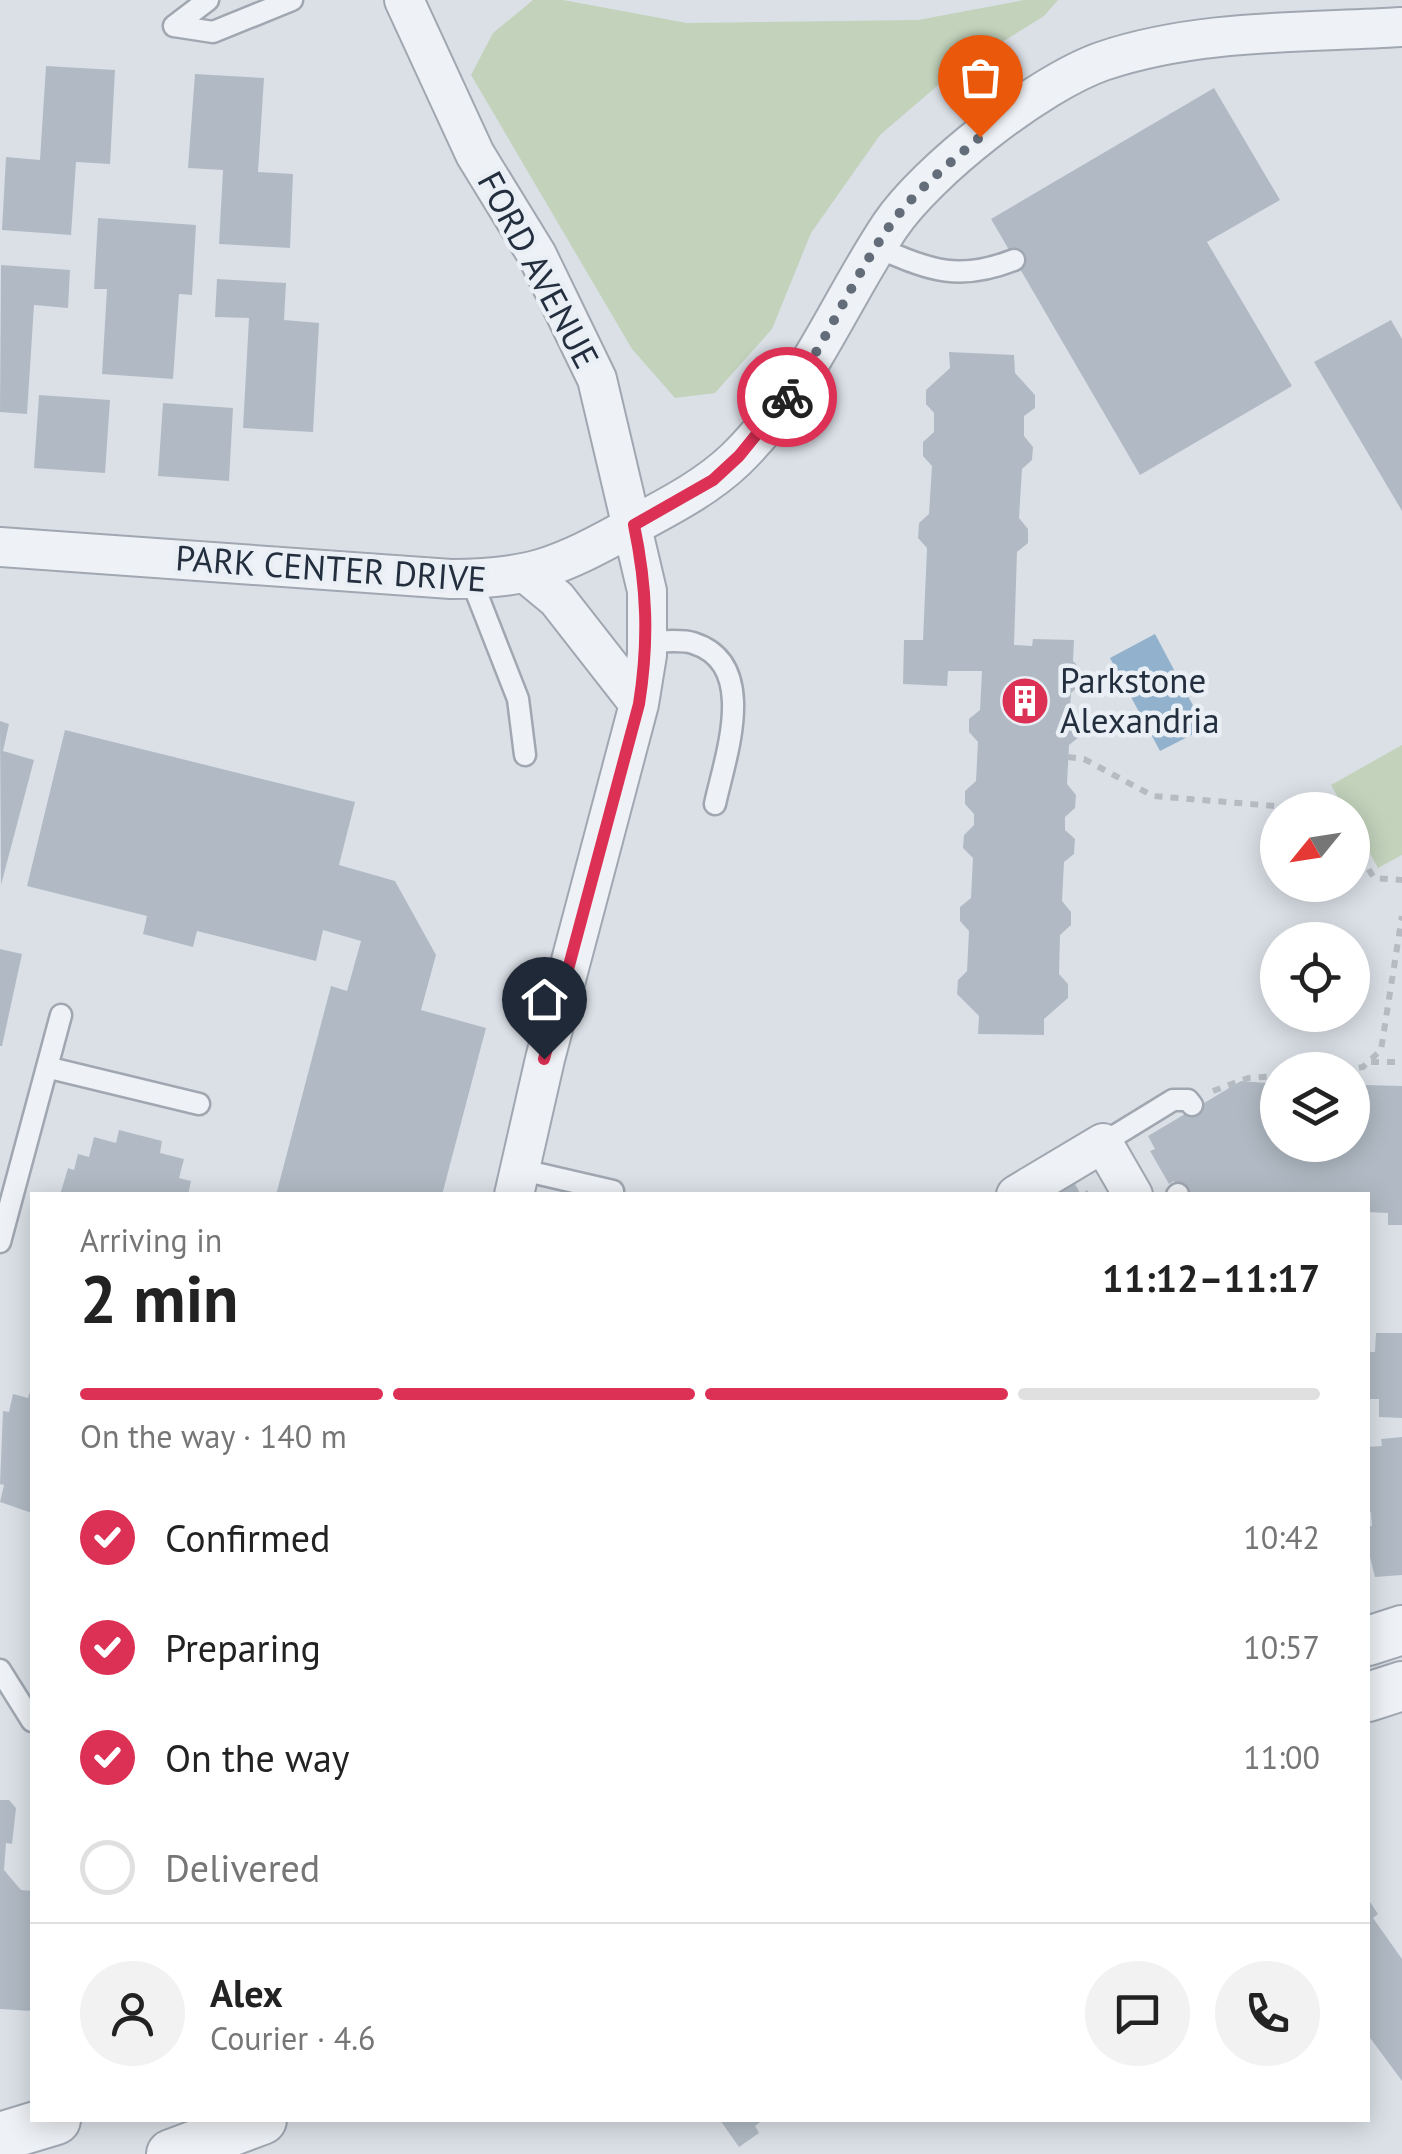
<!DOCTYPE html>
<meta charset="utf-8">
<style>
:root{--surface:#fff;--page:#f2f2f2;--text:#222;--muted:#767676;--line:#e0e0e0;--accent:#dc3054}
body{margin:0;font-family:"PT Sans",sans-serif;background:var(--page);color:var(--text);height:100vh;display:flex;flex-direction:column;font-size:38px;white-space:nowrap}
*{box-sizing:border-box;margin:0}
p{font-size:32px;color:var(--muted)}
.icon{flex:none;width:55px;height:55px;fill:none;stroke:currentColor;stroke-width:2;stroke-linecap:round;stroke-linejoin:round}
.map{position:relative;flex:1;overflow:hidden}
.panel{position:absolute;left:30px;top:1192px;width:1340px;height:930px;display:flex;flex-direction:column;background:var(--surface);border-radius:0px;box-shadow:0 5px 25px #0003}
.panel>*{flex:none}
.needle{width:65px;rotate:240deg}
.controls{position:absolute;left:1260px;top:792px;display:grid;gap:20px}
.controls a{display:grid;place-items:center;width:110px;height:110px;border-radius:50%;background:var(--surface);box-shadow:0 5px 25px #0003;font-size:50px}
.pin{position:absolute;display:grid;place-items:center;width:85px;height:85px;color:#fff;margin:-102px -42px;border-radius:50% 50% 50% 0;rotate:-45deg;box-shadow:0 0 10px #0007}
.pin .icon{rotate:45deg}
.courier{position:absolute;display:grid;place-items:center;width:100px;height:100px;margin:-50px;border:8px solid #dc3054;border-radius:50%;background:#fff;color:#222;box-shadow:0 2px 12px #0007}
.summary em{font-style:normal;font-weight:700}
.summary div{display:flex;flex-direction:column-reverse}
.summary{display:flex;align-items:center;justify-content:space-between;height:170px;padding:0 50px}
h1{font-size:65px;font-weight:700;line-height:75px}
.bar{display:grid;grid-template-columns:repeat(4,1fr);gap:15px 10px;align-content:center;height:120px;padding:0 50px}
.bar i{height:12px;border-radius:8px;background:var(--line)}
.bar .current{background:var(--accent)}
.bar p{grid-column:span 4}
.line{display:flex;align-items:center;gap:25px;padding:0 50px;border-top:2px solid var(--line)}
.line div{flex:1}
.round{display:grid;place-items:center;flex:none;width:105px;height:105px;border-radius:52px;background:var(--page)}
ol{padding:0 50px;list-style:none}
li{display:flex;align-items:center;gap:30px;height:110px}
li p{margin-inline-start:auto}
li .icon{padding:10px;border-radius:50%;background:var(--accent);color:#fff;stroke-width:4}
li:last-child{color:var(--muted)}
li i{width:55px;height:55px;border:5px solid var(--line);border-radius:50%}
.map>svg:first-child{display:block}
.green{fill:#c2d2bb}
.water{fill:#91b1cc}
.building{fill:#b1bac4}
.lines{fill:none;stroke-linecap:round;stroke-linejoin:round}
.service-casing{stroke:#a0a7b1;stroke-width:25}
.minor-casing{stroke:#a0a7b1;stroke-width:42}
.tertiary-casing{stroke:#a0a7b1;stroke-width:52}
.path{stroke:#b5bbc2;stroke-width:6;stroke-dasharray:8 8;stroke-linecap:butt}
.service{stroke:#eef1f5;stroke-width:20}
.minor{stroke:#eef1f5;stroke-width:38}
.tertiary{stroke:#eef1f5;stroke-width:48}
.done{stroke:#636d7a;stroke-width:10;stroke-dasharray:0 18}
.route{stroke:#dc3054;stroke-width:12}
.labels{text-anchor:middle;stroke-width:9;stroke-linejoin:round;paint-order:stroke}
.street-label{font-size:35px;fill:#232f3f;stroke:#eaeff5}
.poi-label{font-size:35px;fill:#232f3f;stroke:#eaeff5;text-anchor:start}
</style>
<div class="map">
<svg width="1402" height="2154" viewBox="0 0 1402 2154">
<rect width="100%" height="100%" fill="#dbe0e7"/>
<path class="green" d="M533,0H563L687,23L918,20L1024,0H1058L1044,16L951,74L880,135L811,233L772,329L715,393L675,398L632,349L471,75L493,33Z
M1402,745V855L1378,868L1353,823L1352,810H1345L1331,785Z"/>
<path class="water" d="M1155,634L1205,728L1160,751L1110,658Z"/>
<path class="building" d="M46,66L115,70L110,164L76,162L71,235L2,230L6,157L40,160Z
M195,74L264,78L258,172L293,174L290,248L219,244L223,170L188,168Z
M1214,88L1280,200L1207,242L1292,386L1140,475L991,219Z
M98,218L196,225L192,295L179,294L173,379L102,374L107,289H94Z
M1,265L70,270L68,308L34,305L27,414L0,412Z
M217,279L286,283L284,320L319,323L313,432L243,428L249,318L215,317Z
M1391,320L1402,339V511L1314,362Z
M949,352L1014,355L1015,373L1035,395V408L1024,416V436L1033,447L1032,460L1022,469L1019,518L1028,529V543L1017,552L1014,645L1032,646L1033,639L1074,640L1073,661L1082,670L1081,684L1071,693L1070,712L1079,722V737L1069,745L1067,784L1076,795L1075,808L1065,817V830L1075,839L1074,854L1064,862L1062,901L1071,912V925L1060,935L1059,974L1068,984V998L1044,1019V1035L978,1034L979,1016L957,994L958,980L967,971L969,931L960,921V907L971,898L973,858L963,848L964,835L974,825V814L965,804V791L976,781L978,742L969,732V719L980,710L982,671H948L947,686L903,684L904,640H923L927,548L918,538L919,523L929,514L932,466L923,456V442L934,432V413L926,404V390L950,368Z
M39,395L110,400L105,473L34,468Z
M163,403L233,408L229,481L158,476Z
M0,721L9,724L3,751L34,760L1,885Z
M65,730L355,802L339,865L395,881L436,955L421,1010L486,1028L442,1195H276L331,986L347,991L361,941L323,930L316,961L197,931L193,947L143,934L147,916L27,886Z
M0,949L22,954L2,1046H0Z
M1241,1081L1278,1084V1145H1352V1094L1365,1093V1085L1402,1086V1225H1388V1213L1368,1212V1195H1177L1181,1192L1174,1181L1169,1184L1150,1151L1155,1149L1148,1136L1185,1114L1183,1110L1192,1105L1202,1099L1204,1103Z
M119,1130L162,1141L160,1153L184,1159L179,1178L191,1181L188,1195H60L68,1168L74,1170L78,1154L89,1157L94,1137L116,1143Z
M1074,1182L1081,1195L1087,1190L1090,1195H1052Z
M1376,1333H1402V1418L1379,1417V1399H1368L1369,1352H1375Z
M32,1386V1513L0,1502L4,1485L0,1484L3,1411L9,1412L13,1394L28,1398Z
M1402,1437V1575L1375,1577L1368,1549V1526H1372L1371,1512L1368,1513V1447L1382,1446L1381,1439Z
M0,1800H9L16,1808L12,1844L6,1843L4,1870L21,1890L32,1891V2011L0,2009Z
M1368,1899L1378,1914L1373,1918L1402,1959V2081L1368,2035Z
M720,2120H763L755,2126L759,2133L739,2147Z"/>
<g class="lines">
<g class="service-casing">
<path id="service" d="M174,26L213,32L292,0
M174,26L208,0
M878,248C931,270 958,282 1014,260
M471,579L518,699L525,755
M647,642C660,642 680,639 693,643C760,664 725,757 715,804
M50,1068L199,1104
M1103,1143L1173,1100H1188L1192,1105
M518,1169L613,1191
M1177,1195L1178,1194
M0,1242L61,1015
M0,1670L32,1721"/>
</g>
<g class="minor-casing">
<path id="minor" d="M404,0L475,154L537,255L597,379L647,591V655L639,704L545,1059L514,1195
M0,547L451,579C531,579 560,566 629,528C666,508 706,488 736,459C805,392 838,304 890,226C927,171 1039,83 1103,61C1197,29 1303,33 1402,27
M528,575L557,599L639,704
M1016,1195L1103,1143L1133,1195"/>
</g>
<g class="tertiary-casing">
<path id="tertiary" d="M1368,1641L1402,1630
M1368,1697L1402,1686
M0,2137L56,2120
M171,2154L262,2120"/>
</g>
<path class="path" d="M1068,757L1084,759L1153,796L1324,810
M1352,842L1374,878L1402,880
M1371,1062H1402
M1343,1070L1363,1067L1381,1050L1402,916
M1213,1091L1248,1078L1278,1076"/>
<use href="#service" class="service"/>
<use href="#minor" class="minor"/>
<use href="#tertiary" class="tertiary"/>
</g>
<g class="lines">
<path class="done" d="M787,397C827,342 852,279 891,224C916,190 949,164 980,137"/>
<path class="route" d="M544,1059L639,704C649,641 647,587 634,525L713,480L739,456L787,397"/>
</g>
<defs>
<g id="building-disc" transform="scale(2.5)"><circle r="9.5" fill="#dc3054" stroke="#eaeff5"/><path d="M-4-6H4V6H1V3H-1V6H-4ZM-2.5-4.3h1.7v1.8h-1.7ZM.8-4.3h1.7v1.8H.8ZM-2.5-1h1.7V.8h-1.7ZM.8-1h1.7V.8H.8Z" fill="#fff"/></g>
</defs>
<g fill-rule="evenodd">
<use href="#building-disc" x="1025" y="701"/>
</g>
<g class="labels">
<g class="street-label">
<text transform="translate(538 270) rotate(62)" y="12">FORD AVENUE</text>
<text transform="translate(331 569) rotate(4)" y="12">PARK CENTER DRIVE</text>
</g>
<g class="poi-label">
<text x="1060" y="693">Parkstone<tspan x="1060" dy="40">Alexandria</tspan></text>
</g>
</g>
</svg>
<div class="controls">
<a><svg class="needle" viewBox="-14 -14 28 28"><path d="M0-13l5 13h-10z" fill="#e53935"/><path d="M0 13l5-13h-10z" fill="#767676"/></svg></a>
<a><svg class="icon" aria-label="locate" viewBox="0 0 24 24"><circle cx="12" cy="12" r="6"/><path d="M12 2v4M12 18v4M2 12h4M18 12h4"/></svg></a>
<a><svg class="icon" aria-label="layers" viewBox="0 0 24 24"><path d="M12 4l9 5-9 5-9-5zM3 14l9 5 9-5"/></svg></a>
</div>
<div class="pin" style="left:980px;top:137px;background:#ea580c"><svg class="icon" aria-label="bag" viewBox="0 0 24 24"><path d="M5 8h14l-1 12H6zM9 8a3 3 0 0 1 6 0"/></svg></div>
<div class="pin" style="left:544px;top:1059px;background:#1f2937"><svg class="icon" aria-label="home" viewBox="0 0 24 24"><path d="M3 11l9-7 9 7M6 9v11h12V9"/></svg></div>
<div class="courier" style="left:787px;top:397px"><svg class="icon" aria-label="bike" viewBox="0 0 24 24"><circle cx="6" cy="16" r="4"/><circle cx="18" cy="16" r="4"/><path d="M6 16l4-8h5l3 8M10 8l3 8H6M13 5h3"/></svg></div>
<section class="panel">
<div class="summary"><div><h1>2 min</h1><p>Arriving in</p></div><em>11:12–11:17</em></div>
<div class="bar"><i class="current"></i><i class="current"></i><i class="current"></i><i></i><p>On the way · 140 m</p></div>
<ol>
<li><svg class="icon" aria-label="check" viewBox="0 0 24 24"><path d="M5 12l5 5 9-10"/></svg>Confirmed<p>10:42</p></li>
<li><svg class="icon" aria-label="check" viewBox="0 0 24 24"><path d="M5 12l5 5 9-10"/></svg>Preparing<p>10:57</p></li>
<li><svg class="icon" aria-label="check" viewBox="0 0 24 24"><path d="M5 12l5 5 9-10"/></svg>On the way<p>11:00</p></li>
<li><i></i>Delivered</li>
</ol>
<div class="line" style="height:180px"><a class="round"><svg class="icon" aria-label="person" viewBox="0 0 24 24"><circle cx="12" cy="8" r="4"/><path d="M4 21q1-7 8-7t8 7"/></svg></a><div><b>Alex</b><p>Courier · 4.6</p></div><a class="round"><svg class="icon" aria-label="chat" viewBox="0 0 24 24"><path d="M4 5h16v11H9l-5 4z"/></svg></a><a class="round"><svg class="icon" aria-label="phone" viewBox="0 0 24 24"><path d="M5 4h4l2 5-3 2q2 4 5 5l2-3 5 2v4C11 20 4 13 5 4z"/></svg></a></div>
</section>
</div>
